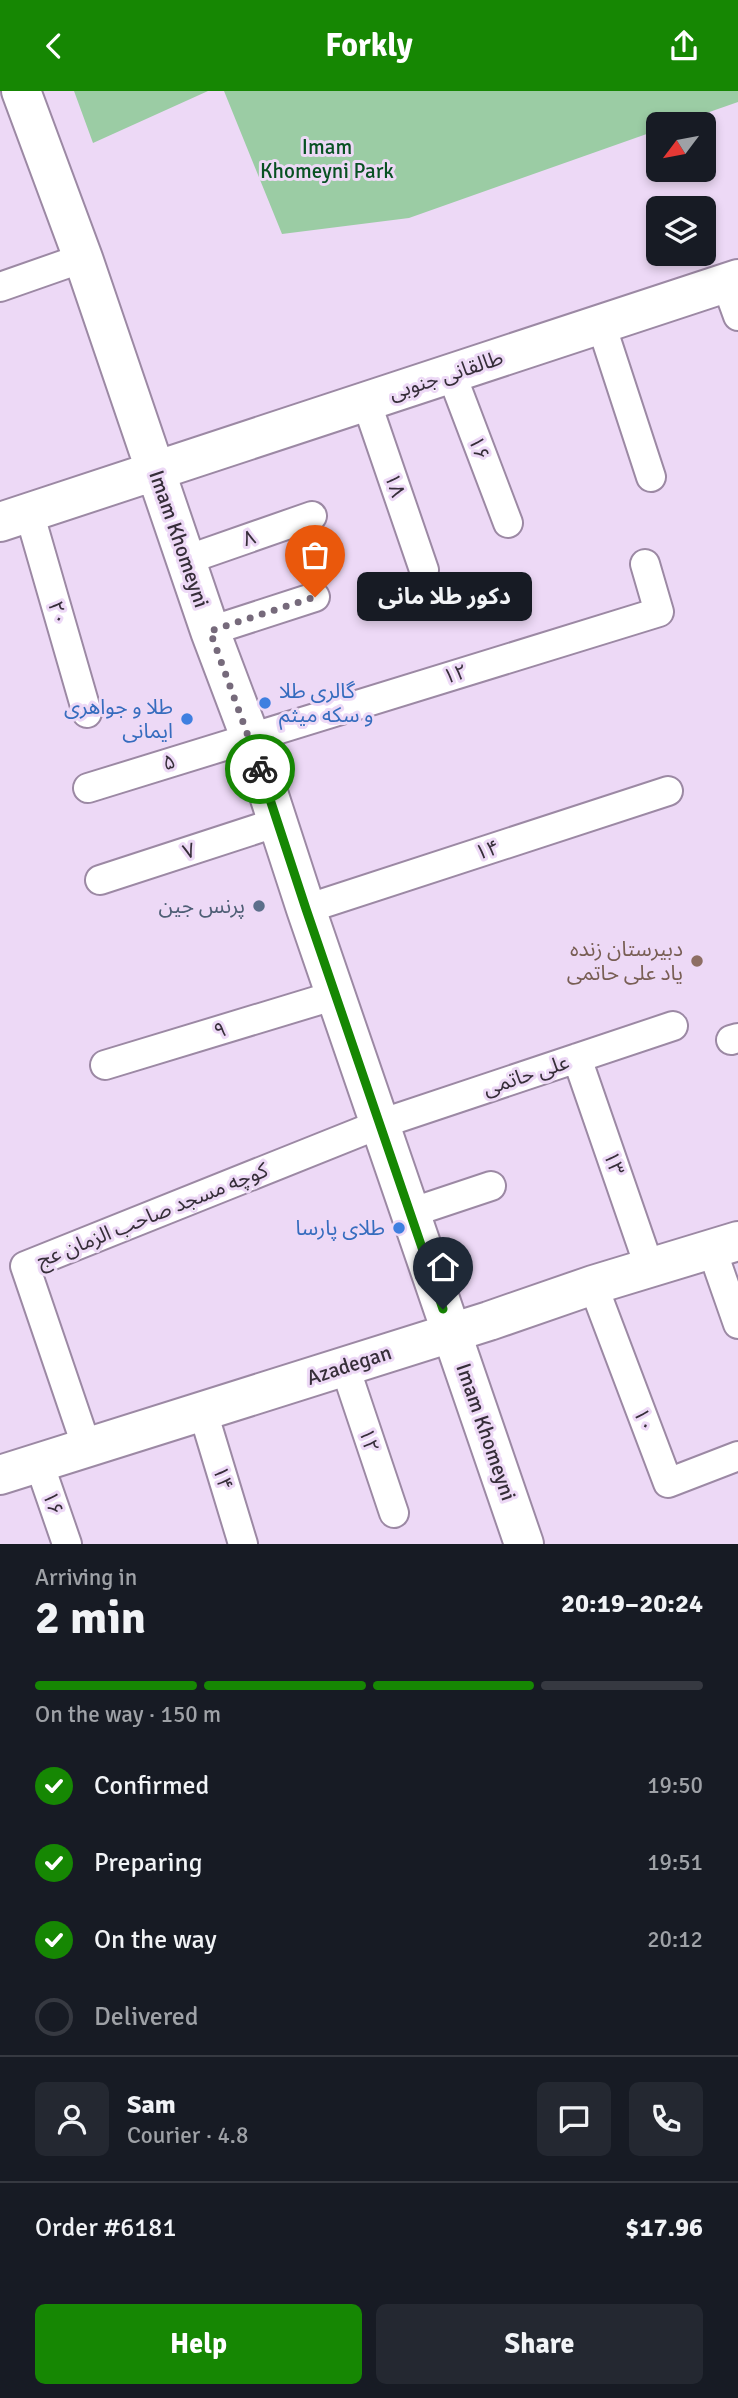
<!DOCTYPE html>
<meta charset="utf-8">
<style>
:root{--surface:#171b24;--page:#242831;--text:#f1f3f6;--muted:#9ea1a6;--line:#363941;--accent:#168703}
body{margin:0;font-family:Signika,"Noto Sans Arabic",sans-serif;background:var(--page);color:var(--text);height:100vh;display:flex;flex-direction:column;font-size:26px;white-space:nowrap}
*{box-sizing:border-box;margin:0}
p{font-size:23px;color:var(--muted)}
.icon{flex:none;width:38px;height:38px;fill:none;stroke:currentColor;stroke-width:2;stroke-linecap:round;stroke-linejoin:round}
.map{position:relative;height:1453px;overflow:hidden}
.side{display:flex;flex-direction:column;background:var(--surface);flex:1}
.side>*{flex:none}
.needle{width:46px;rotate:238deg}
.buttons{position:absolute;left:646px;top:21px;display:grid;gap:14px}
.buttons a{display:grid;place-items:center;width:70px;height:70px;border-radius:10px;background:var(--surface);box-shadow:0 4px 10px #0003;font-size:35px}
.pin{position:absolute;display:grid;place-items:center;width:60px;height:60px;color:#fff;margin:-72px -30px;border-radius:50% 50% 50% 0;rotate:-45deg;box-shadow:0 0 7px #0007}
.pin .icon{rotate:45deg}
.courier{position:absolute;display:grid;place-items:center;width:70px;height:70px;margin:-35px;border:5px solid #168703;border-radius:50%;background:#fff;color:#222;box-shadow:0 2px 9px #0007}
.bubble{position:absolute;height:49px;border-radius:10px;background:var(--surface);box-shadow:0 4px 10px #0003;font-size:23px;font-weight:700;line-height:49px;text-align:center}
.headline em{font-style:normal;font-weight:700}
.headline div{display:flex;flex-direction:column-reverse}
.headline{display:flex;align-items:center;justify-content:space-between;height:119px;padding:0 35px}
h1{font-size:46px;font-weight:700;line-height:52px}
.bar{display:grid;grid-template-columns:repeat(4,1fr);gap:10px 7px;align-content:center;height:84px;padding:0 35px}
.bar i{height:9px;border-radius:5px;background:var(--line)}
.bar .on{background:var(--accent)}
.bar p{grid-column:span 4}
.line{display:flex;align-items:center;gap:18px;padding:0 35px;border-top:2px solid var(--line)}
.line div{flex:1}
.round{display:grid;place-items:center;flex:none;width:74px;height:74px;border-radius:10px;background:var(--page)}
ol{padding:0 35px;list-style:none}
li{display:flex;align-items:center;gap:21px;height:77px}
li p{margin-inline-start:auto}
li .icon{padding:7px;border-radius:50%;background:var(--accent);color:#fff;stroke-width:4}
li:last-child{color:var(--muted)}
li i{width:38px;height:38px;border:4px solid var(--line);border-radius:50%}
.primary-button{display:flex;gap:14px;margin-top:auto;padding:14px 35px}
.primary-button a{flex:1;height:80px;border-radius:10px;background:var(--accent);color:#fff;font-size:28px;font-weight:700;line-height:80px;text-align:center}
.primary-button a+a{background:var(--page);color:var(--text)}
header{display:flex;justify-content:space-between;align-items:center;height:91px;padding:0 35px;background:var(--accent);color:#fff;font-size:32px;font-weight:700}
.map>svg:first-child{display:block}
.green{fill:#9bcca4}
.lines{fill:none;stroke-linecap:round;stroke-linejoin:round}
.street-casing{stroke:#9c89a4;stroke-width:32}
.secondary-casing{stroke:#9c89a4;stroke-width:42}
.street{stroke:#fff;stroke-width:28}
.secondary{stroke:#fff;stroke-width:38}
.done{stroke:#766a7b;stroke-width:7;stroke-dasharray:0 12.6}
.route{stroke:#168703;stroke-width:9}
.shop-dot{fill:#3f7fe0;stroke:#edd9f6;stroke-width:2.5}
.service-dot{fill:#5c6f8a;stroke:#edd9f6;stroke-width:2.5}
.education-dot{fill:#8d6e63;stroke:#edd9f6;stroke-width:2.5}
.labels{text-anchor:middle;stroke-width:6;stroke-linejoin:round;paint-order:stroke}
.park-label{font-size:21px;fill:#085123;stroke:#edd9f6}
.street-label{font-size:21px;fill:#362e39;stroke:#edd9f6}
.shop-label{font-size:21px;fill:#366cbe;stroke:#edd9f6;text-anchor:end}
.service-label{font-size:21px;fill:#4e5e75;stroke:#edd9f6;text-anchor:end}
.education-label{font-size:21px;fill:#785e54;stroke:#edd9f6;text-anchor:end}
</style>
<header><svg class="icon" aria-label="back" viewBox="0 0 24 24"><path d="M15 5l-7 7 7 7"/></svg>Forkly<svg class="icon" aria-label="share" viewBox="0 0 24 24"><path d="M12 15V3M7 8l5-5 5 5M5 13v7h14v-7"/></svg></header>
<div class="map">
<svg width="738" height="1453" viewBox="0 0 738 1453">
<rect width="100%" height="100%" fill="#edd9f6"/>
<path class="green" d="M74,0H208L93,52Z
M224,0H738V11L675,33H658V39L409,127L282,143Z"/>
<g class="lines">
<g class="street-casing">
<path id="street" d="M726,192L738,225
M0,196L83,167
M601,233L651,386
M451,282L508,432
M366,310L424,479
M29,421L87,622
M186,469L312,425
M210,540L315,506
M88,697L659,521L645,473
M100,789L278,731
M306,818L668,700
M731,949L738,947
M577,967L650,1178
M105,974L336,904
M410,1122L491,1095
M712,1159L738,1233
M593,1194L668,1392L738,1365
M345,1276L394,1422
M203,1321L243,1453
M87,1357L25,1175L380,1033L673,935
M39,1372L67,1453"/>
</g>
<g class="secondary-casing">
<path id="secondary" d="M21,0L83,167L210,540L250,646L306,818L524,1453
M0,431L738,188
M0,1384L489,1230L593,1194L738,1150"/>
</g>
<use href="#street" class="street"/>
<use href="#secondary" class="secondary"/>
</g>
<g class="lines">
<path class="done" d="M260,678L210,540L315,506"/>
<path class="route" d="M260,678L306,818L443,1218"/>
</g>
<g class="shop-dot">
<circle cx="265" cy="612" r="7"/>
<circle cx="187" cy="628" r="7"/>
<circle cx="399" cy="1137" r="7"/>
</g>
<circle class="service-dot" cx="259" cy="815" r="7"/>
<circle class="education-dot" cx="697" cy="870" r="7"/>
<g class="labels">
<g class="park-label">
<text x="327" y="63">Imam<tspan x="327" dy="24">Khomeyni Park</tspan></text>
</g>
<g class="street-label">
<text transform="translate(446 284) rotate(-18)" y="7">طالقانی جنوبی</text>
<text transform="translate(479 357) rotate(69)" y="7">۱۶</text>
<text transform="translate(395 394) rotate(71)" y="7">۱۸</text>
<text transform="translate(249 447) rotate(-19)" y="7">۸</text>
<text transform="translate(179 448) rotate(71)" y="7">Imam Khomeyni</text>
<text transform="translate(58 522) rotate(74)" y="7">۲۰</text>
<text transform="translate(455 583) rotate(-17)" y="7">۱۲</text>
<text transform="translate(169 671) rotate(-17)" y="7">۵</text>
<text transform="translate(487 759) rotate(-18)" y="7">۱۴</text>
<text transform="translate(189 760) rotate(-18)" y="7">۷</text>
<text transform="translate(220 939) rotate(-17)" y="7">۹</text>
<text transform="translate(526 984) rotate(-18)" y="7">علی حاتمی</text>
<text transform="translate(614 1072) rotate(71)" y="7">۱۳</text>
<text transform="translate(152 1124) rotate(-22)" y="7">کوچه مسجد صاحب الزمان عج</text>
<text transform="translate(349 1274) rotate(-18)" y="7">Azadegan</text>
<text transform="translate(644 1329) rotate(69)" y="7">۱۰</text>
<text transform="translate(486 1341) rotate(71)" y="7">Imam Khomeyni</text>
<text transform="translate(369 1349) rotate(72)" y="7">۱۲</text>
<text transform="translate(223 1387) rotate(73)" y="7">۱۴</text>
<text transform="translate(53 1412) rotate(71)" y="7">۱۶</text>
</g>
<g class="shop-label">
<text x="279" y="607" text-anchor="start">گالری طلا<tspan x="279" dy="24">و سکه میثم</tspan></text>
<text x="173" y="623">طلا و جواهری<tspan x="173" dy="24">ایمانی</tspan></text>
<text x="385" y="1144">طلای پارسا</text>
</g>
<g class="service-label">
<text x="245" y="822">پرنس جین</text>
</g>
<g class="education-label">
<text x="683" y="865">دبیرستان زنده<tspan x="683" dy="24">یاد علی حاتمی</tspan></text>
</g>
</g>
</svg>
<div class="buttons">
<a><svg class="needle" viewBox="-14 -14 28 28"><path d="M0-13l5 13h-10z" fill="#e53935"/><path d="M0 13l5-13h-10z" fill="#9ea1a6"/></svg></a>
<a><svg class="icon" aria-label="layers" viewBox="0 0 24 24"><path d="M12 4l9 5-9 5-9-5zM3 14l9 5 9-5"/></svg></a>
</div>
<div class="pin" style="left:315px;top:506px;background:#ea580c"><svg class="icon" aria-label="bag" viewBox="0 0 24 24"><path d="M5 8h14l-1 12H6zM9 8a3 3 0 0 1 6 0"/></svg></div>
<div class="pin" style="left:443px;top:1218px;background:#1f2937"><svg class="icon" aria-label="home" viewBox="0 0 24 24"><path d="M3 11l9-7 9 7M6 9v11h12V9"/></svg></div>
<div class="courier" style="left:260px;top:678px"><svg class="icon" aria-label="bike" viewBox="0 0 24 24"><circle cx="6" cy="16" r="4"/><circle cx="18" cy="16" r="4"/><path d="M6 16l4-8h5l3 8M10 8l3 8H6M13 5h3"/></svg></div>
<div class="bubble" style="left:357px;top:481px;width:175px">دکور طلا مانی</div>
</div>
<section class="side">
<div class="headline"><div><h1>2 min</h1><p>Arriving in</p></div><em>20:19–20:24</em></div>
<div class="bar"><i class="on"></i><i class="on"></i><i class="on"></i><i></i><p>On the way · 150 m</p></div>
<ol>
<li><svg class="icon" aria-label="check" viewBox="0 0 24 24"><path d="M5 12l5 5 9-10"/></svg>Confirmed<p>19:50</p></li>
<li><svg class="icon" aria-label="check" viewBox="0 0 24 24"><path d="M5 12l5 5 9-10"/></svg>Preparing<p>19:51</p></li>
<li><svg class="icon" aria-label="check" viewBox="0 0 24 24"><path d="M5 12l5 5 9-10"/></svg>On the way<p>20:12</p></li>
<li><i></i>Delivered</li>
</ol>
<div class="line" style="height:126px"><a class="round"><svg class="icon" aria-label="person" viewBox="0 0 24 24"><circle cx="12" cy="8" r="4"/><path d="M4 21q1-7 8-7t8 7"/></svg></a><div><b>Sam</b><p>Courier · 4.8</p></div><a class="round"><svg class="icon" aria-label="chat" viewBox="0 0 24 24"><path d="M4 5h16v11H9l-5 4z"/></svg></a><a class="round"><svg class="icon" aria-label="phone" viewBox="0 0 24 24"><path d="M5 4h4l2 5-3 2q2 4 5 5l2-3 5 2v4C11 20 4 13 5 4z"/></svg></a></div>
<div class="line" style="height:91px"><div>Order #6181</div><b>$17.96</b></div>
<div class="primary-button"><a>Help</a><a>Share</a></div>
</section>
